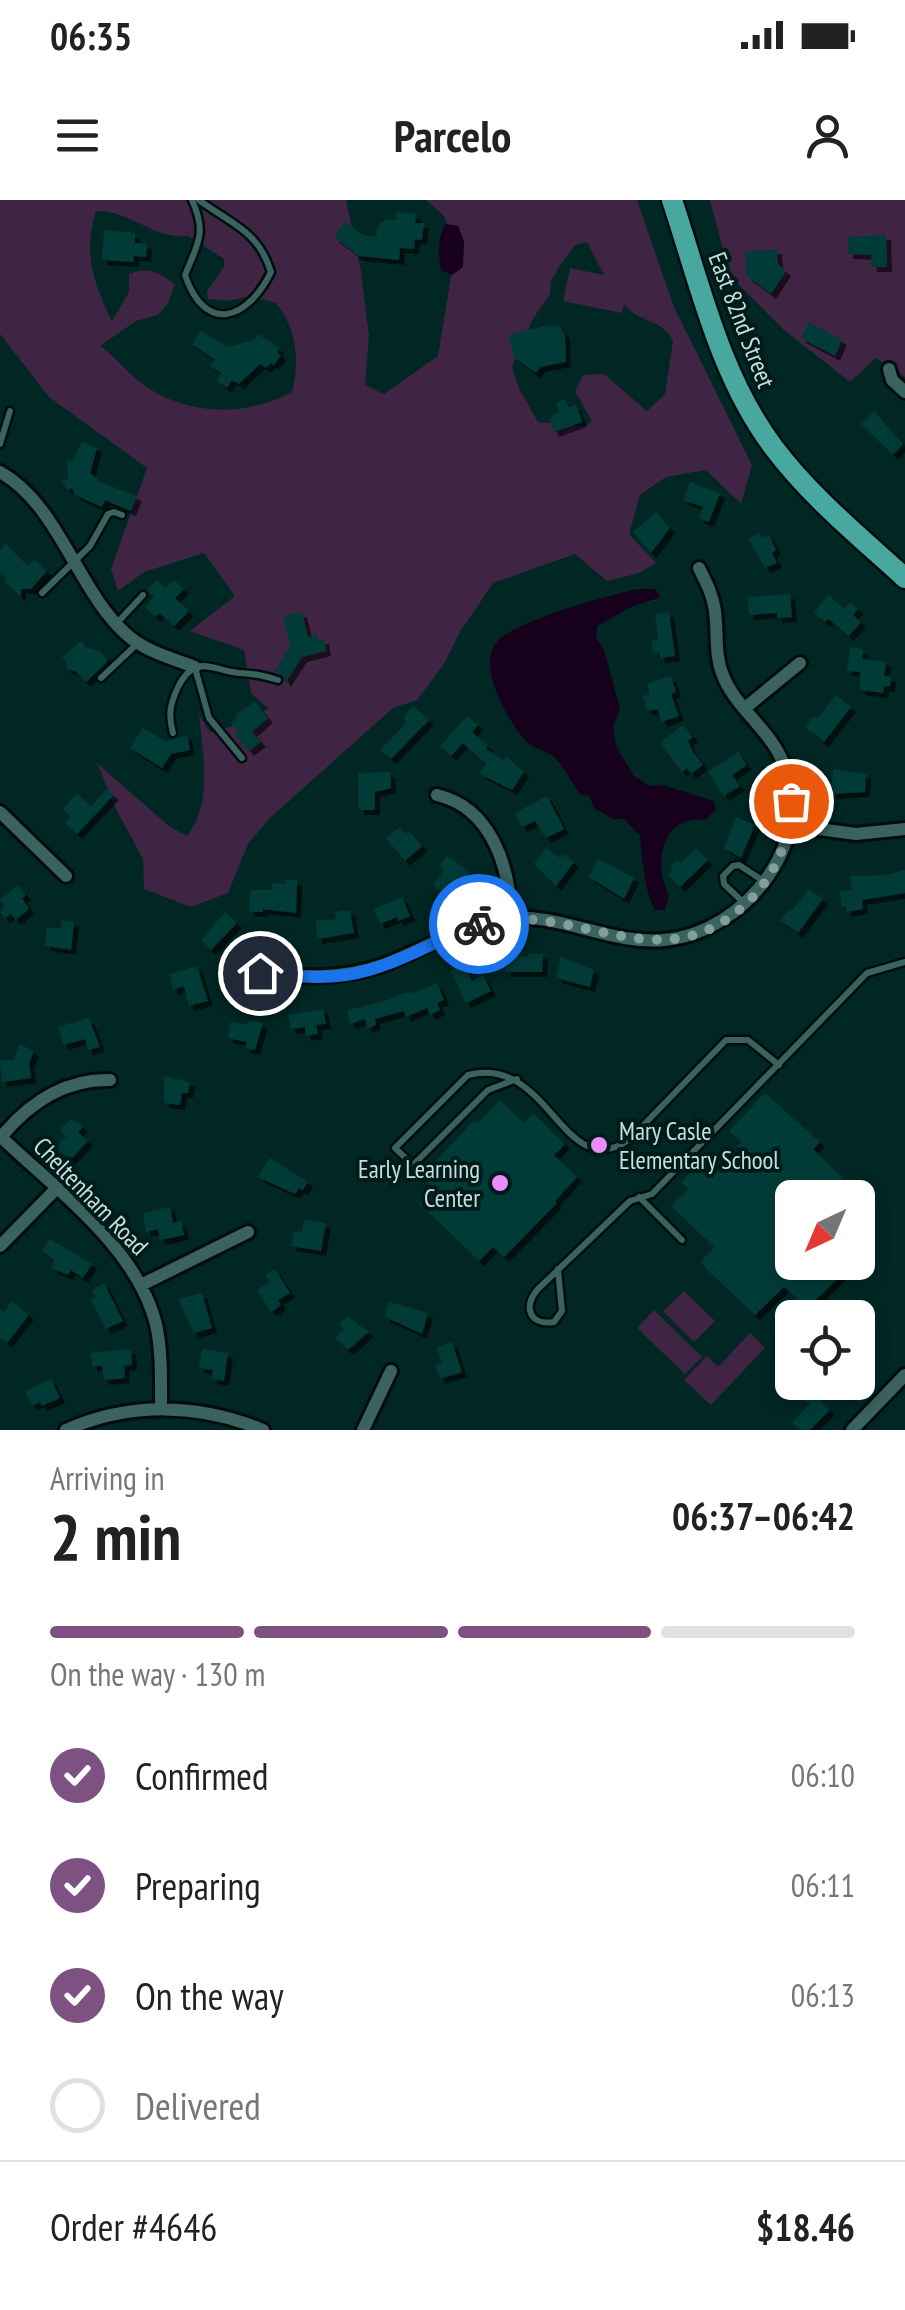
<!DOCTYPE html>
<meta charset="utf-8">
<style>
:root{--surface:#fff;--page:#f6f6f6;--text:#222;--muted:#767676;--line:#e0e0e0;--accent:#7d5283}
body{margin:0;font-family:"PT Sans Narrow",sans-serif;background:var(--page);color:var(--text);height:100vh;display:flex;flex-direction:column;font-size:38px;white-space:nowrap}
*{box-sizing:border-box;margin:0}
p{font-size:32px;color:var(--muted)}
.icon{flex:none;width:55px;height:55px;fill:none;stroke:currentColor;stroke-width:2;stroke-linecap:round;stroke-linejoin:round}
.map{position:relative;height:1230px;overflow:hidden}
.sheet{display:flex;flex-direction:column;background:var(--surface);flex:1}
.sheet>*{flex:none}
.needle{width:65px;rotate:224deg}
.fabs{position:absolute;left:775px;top:980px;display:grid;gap:20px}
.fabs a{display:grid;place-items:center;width:100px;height:100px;border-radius:15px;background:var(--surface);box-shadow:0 5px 15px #0003;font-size:50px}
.pin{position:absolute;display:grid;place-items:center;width:85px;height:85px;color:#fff;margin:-42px;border:5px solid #fff;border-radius:50%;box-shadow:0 2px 10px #0007}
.courier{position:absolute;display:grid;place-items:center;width:100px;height:100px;margin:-50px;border:8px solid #1a73e8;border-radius:50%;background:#fff;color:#222;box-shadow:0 2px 12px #0007}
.headline em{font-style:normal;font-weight:700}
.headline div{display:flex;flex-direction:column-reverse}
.headline{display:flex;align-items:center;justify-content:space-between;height:170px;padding:0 50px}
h1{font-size:65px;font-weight:700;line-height:75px}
.bar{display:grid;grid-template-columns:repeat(4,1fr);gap:15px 10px;align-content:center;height:120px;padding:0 50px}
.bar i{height:12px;border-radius:8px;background:var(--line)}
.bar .selected{background:var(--accent)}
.bar p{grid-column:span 4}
.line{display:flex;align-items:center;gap:25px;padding:0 50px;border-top:2px solid var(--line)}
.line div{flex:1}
ol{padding:0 50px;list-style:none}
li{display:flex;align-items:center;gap:30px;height:110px}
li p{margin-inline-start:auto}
li .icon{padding:10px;border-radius:50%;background:var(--accent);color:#fff;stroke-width:4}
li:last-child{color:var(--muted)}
li i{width:55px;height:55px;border:5px solid var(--line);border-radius:50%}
.status{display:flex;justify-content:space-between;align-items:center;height:70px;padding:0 50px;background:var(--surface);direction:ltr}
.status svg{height:28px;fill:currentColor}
header{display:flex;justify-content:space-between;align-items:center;height:130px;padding:0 50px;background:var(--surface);font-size:45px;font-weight:700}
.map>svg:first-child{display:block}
.green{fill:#3f2443;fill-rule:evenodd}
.water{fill:#16001b}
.building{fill:#003b37;filter:url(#shadow)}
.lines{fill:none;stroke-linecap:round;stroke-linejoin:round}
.lane-casing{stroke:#000d0c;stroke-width:11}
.street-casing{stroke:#000d0c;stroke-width:18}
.primary-casing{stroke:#000d0c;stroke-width:25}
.lane{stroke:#3a625e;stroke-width:6}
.street{stroke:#3a625e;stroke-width:12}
.primary{stroke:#48a79e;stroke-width:20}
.done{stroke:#839e9b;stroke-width:10;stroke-dasharray:0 18}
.route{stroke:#1a73e8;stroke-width:12}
.poi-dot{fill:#ec8cfa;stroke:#001c1a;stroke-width:4}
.labels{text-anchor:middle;stroke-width:8;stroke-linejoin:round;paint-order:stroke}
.street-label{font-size:25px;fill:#c9dedb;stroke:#001c1a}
.poi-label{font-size:25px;fill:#c9dedb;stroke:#001c1a;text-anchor:start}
</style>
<div class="status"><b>06:35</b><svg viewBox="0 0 49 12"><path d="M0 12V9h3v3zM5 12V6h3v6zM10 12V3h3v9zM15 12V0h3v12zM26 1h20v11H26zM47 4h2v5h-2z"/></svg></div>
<header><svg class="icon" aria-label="menu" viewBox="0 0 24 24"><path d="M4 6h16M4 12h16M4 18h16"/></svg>Parcelo<svg class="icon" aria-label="person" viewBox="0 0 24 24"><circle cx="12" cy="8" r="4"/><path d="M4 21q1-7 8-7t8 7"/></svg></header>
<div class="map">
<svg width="905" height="1230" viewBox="0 0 905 1230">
<defs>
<filter id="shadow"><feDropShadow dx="5" dy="5" stdDeviation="0" flood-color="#0009"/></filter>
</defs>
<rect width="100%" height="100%" fill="#002724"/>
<path class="green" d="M0,0H346L361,72L369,136L365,185L384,194L438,156L455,52L445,17L426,0H637L674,107L752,265L741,304L706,270L666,277L640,295L629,334L656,363L639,373L607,381L575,354L493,383L460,432L444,464L417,500L393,508L270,618L248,644L228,693L191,707L144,689L143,659L116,609L97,563L170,627L187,636C213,603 203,556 199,515L210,532L246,523L268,508L251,493L244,450L190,431L235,396L204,353L144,372L118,391L111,369L147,268L49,197L0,134ZM96,11C133,11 153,40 188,36L224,59V67L207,91L208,99L228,101L251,96L276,103C297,130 300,160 292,192C248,216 191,216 148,188C130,177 118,158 100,146L136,121L158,115L168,103L175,85C160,72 148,66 129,74V92L112,121C93,83 83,52 96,11ZM587,42L604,75L570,68L563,101L622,113L624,104C639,124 656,115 673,140L665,194L647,211L604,174L583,175L575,191L592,221L586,226L538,222L519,188L512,167L533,119L550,94L551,81L561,64L575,45Z
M710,0H905V177L876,158L850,182L784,130L730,76Z
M684,1091L715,1121L694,1142L663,1111Z
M654,1110L702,1157L685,1174L637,1128Z
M750,1133L765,1148L711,1205L684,1180L707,1156L718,1167Z"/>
<path class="water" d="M446,24L458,26L464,41L463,67L452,75L441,70C438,56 438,34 446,24Z
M638,389H655L661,397L633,406L597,426L596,438L604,450L620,509L613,526L616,546L633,575L649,586L662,585L714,601L716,610L705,620C662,614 652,664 669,695L665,710H655C643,685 643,663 640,636L624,619H613L594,608L590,597L580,594C572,583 563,565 554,557C546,550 534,549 527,542C509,523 478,470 495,444C510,422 609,395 638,389Z"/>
<path class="building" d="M397,12L416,14L415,23H424L422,40L415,39L414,49L400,48L399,60L359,56L334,37L345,21L363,35L376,37L378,26L386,19L396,20Z
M104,30L135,33V43L147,44L146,57L134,56L133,62L102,60Z
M886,35L887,67H872L871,55L848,54V37Z
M777,49L778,64L786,71L771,94L747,76L745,52Z
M809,122L842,140L835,156L801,138Z
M548,125L549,127L558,125L565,134L566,162L540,167L536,173L514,157L508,135Z
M201,131L228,147L254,140L258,134L279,148L277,152L281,155L274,165L271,163L266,168L260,164L239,184L232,180L227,188L217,181L221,173L210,166L215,160L192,144Z
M565,199L569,207L576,205L582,222L554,232L549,220L552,218L551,215L559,212L556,203Z
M874,211L903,244L893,255L861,224Z
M82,241L97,248L90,273L102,283L137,296L131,311L105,300L102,307L75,295L72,288L67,290L62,281L68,278L67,259L72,262Z
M690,282L720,293L709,322L699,318L703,307L683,300Z
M656,312L670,328L651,353L633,332Z
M759,333L762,338L769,335L776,350L772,353L777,363L765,368L748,339Z
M6,344L28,366L34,359L47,371L31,389H21V397L5,382L6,377L0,371V350Z
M157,380L166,388L174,380L184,389L175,398L189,411L174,426L160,413L155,417L145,407L154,397L147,390Z
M790,394L792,417L777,418V413L749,415L748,397Z
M828,395L845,409L850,403L858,409L853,415L861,422L849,436L828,419L825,422L814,413Z
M302,412L308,437L317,434L318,440L324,439L326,451L302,457L286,482L282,475L274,472L290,447L283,416Z
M669,412L675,456L660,458L659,452L653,453L651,441L658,440L655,414Z
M81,441L85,447L100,451L108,461L86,482L76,472L66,468V461L62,457Z
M850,447L863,449L862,459L886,462L884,476L891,477L890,487L884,486L883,493L860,490V472L847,471Z
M671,476L676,492L671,494L679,516L662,522L658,510H647L643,496L650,494L647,484Z
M836,495L851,507L824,542L805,527L814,516L817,519Z
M255,502L268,518L252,532L261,542L249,551L235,535L238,533L231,523L237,518L235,515Z
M413,506L429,520L391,559L380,550L407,522L403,518Z
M467,516L478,525L472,532L488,546L486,549L504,560L507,557L524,572L512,590L480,574L486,564L463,543L451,556L440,546Z
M683,525L693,537L688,541L692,550L703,565L691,574L687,568L682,572L660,543Z
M143,528L165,541L187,535L190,550L171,554L162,568L130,548Z
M738,552L747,565L732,575L740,586L724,596L708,572Z
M833,569L866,574L865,592L831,594Z
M390,572L391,588L375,592V610H359L358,573Z
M107,589L114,595L77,634L65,623L71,617L63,609L77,593L91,606Z
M547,596L564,629L546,638L535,621L522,627L515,613Z
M736,617L755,625L741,658L724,648Z
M400,627L405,634L409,631L422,646L405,661L386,638Z
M546,648L560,658L563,654L574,662L556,686L534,664Z
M696,648L708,660L680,687L668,675L673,670L670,667L678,659L681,663Z
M447,656L470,672L450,698L433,685L444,670L439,666Z
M598,659L634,678L624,699L589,677Z
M905,670V693L862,700L863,709L846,712V706L842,707L840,691L852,690L850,676L886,675Z
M285,680H297L296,713L263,709V712H249L250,690H272V683L285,684Z
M18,685L26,695L22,698L29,709L16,720L11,714L5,718L0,712L5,706L0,700Z
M809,689L823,699L798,733L780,720L789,709L792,711Z
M402,697L410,716L398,721L397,717L380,724L374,709Z
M350,710L354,733L317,739L316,721L336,719L335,712Z
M225,712L237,723L211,750L201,740Z
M62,720L74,722L71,750L45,746L47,727L61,729Z
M528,754H543L542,772H505L506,756L528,757Z
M561,757L594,770L590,787L556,778Z
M464,765L472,781L483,775L491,791L466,803L451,771Z
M197,766L208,801L189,806L184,786L173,790L169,774Z
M437,783L444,800L437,803L440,810L430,815L427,808L406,817L404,811L375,819L376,825L367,828L365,819L350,824L347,810L385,801L410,791L412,794Z
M323,809L326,824L316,825L318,834L306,836L305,827L291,829L288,815Z
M89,818L100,847L88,850L85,839L63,845L58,827Z
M249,820L263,823L255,850L245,848L247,842L228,838L231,822L248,825Z
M19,844L34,851L29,864L31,878L2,882L0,861L14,859Z
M164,876L190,882L188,893H182L180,905L164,903Z
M765,893L820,942L813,949L863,998H792V1062H854L808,1108L784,1087L755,1115L706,1069L701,1062L714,1047L671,1006L688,989L681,982L689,974L708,971L712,966L720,973L741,950L737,946L741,942L729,931Z
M500,900L524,923L533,913L565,944L554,955L577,977L555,1001L557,1003L504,1057L493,1047L479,1061L419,1003L433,988L421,976L475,920L478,923Z
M72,918L83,927L78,932L88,941L70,960L56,947L66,937L59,930Z
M270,958L308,982L303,990L299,988L295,994L258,977Z
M170,1007L173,1023L181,1021L184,1035L160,1040L158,1029L146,1032L143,1013Z
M304,1020L326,1023L321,1051L291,1046L294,1031L302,1032Z
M50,1039L92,1064L83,1078L71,1070L68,1075L51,1068L55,1061L42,1051Z
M275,1069L290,1093L278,1100L281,1105L271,1112L257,1090L270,1082L265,1075Z
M104,1083L123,1121L106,1129L91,1100L96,1097L92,1090Z
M202,1093L212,1128L194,1133L178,1099Z
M12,1101L29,1115L7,1143L0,1137V1109L4,1112Z
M389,1102L428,1113L422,1134L385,1117Z
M347,1116L369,1132L348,1150L335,1138L344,1129L339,1125Z
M452,1142L462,1172L440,1179L435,1165L442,1162L437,1148Z
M131,1149L132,1165L124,1166L125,1178L104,1180L102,1166H92L91,1153Z
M202,1149L228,1153L224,1181L212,1179L213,1170L199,1168Z
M51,1179L60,1198L42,1206L40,1202L32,1206L25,1191Z
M812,1192L830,1210L810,1230H800L792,1222L810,1204L805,1200Z"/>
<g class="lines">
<g class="lane-casing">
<path id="lane" d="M192,0C207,33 198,43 185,75C205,134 247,121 271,72C258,30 231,24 199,0
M0,244L10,211
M42,393L90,346L108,314L114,312L122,315
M117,423L143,395
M195,468L209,518L242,558
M101,478L138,443
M173,533C168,515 170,504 178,487C196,452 213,471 239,473C254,474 263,475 278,480
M744,703L724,684L723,676L733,666L739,665L765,682
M517,879L488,890L413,965L395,948L468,875C550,854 562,985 629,940L726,840H748L779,865
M639,997L682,1040
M558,1069L562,1111L554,1122C530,1126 522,1107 538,1089L630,1001L652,994L867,773L905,762"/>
</g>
<g class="street-casing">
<path id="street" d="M889,169L892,180L905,192
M0,272C58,304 77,389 125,433C144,451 171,458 195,467
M745,508L800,463
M437,595C492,608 510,668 511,718
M0,612L66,676
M789,625L856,634L905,629
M260,773C301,777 340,780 380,766C423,751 462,723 507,718C561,713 611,745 664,740C746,733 821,637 781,558C767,528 737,508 724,478C714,456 718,434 715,411C713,395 706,382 699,368
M0,936C56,990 136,1046 156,1124C162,1152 161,1181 161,1209
M1,937C29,903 65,879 110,880
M0,1046L55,990
M141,1085L248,1032
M66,1230C129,1202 199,1203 263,1230
M363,1230L391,1171
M852,1230L905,1175"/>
</g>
<g class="primary-casing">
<path id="primary" d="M672,0C700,84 720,177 774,248C811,297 860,337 905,378"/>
</g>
<use href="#lane" class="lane"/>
<use href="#street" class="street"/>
<use href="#primary" class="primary"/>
</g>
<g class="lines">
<path class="done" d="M479,724C576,698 663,789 751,699C777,672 790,638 791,601"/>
<path class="route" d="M260,773C289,776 318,779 346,775C393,768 435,740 479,724"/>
</g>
<g class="poi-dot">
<circle cx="599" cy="945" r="10"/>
<circle cx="500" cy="983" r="10"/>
</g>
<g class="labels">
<g class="street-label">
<text transform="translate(742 120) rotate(69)" y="9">East 82nd Street</text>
<text transform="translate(91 996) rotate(46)" y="9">Cheltenham Road</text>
</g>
<g class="poi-label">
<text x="619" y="940">Mary Casle<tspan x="619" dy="29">Elementary School</tspan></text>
<text x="480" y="978" text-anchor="end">Early Learning<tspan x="480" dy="29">Center</tspan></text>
</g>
</g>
</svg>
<div class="fabs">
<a><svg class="needle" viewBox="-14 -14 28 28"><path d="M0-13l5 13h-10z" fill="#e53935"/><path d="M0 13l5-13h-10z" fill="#767676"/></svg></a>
<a><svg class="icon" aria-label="locate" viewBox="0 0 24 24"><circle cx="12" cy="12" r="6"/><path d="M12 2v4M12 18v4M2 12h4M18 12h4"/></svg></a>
</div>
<div class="pin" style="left:791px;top:601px;background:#ea580c"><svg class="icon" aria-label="bag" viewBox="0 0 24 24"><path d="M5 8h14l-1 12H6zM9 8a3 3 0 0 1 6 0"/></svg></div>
<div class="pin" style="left:260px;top:773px;background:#1f2937"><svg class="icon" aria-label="home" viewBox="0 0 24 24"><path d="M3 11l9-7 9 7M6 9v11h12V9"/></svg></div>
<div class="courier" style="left:479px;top:724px"><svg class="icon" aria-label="bike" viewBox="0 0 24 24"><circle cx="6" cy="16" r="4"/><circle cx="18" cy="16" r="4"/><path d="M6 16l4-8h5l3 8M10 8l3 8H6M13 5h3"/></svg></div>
</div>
<section class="sheet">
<div class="headline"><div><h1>2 min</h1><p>Arriving in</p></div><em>06:37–06:42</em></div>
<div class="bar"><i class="selected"></i><i class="selected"></i><i class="selected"></i><i></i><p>On the way · 130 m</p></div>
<ol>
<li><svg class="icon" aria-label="check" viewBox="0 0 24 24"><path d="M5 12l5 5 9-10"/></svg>Confirmed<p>06:10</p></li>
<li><svg class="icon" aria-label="check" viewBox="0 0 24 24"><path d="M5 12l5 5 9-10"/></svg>Preparing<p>06:11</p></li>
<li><svg class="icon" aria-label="check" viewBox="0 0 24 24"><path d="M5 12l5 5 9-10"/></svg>On the way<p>06:13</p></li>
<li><i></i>Delivered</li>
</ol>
<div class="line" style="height:130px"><div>Order #4646</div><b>$18.46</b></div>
</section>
